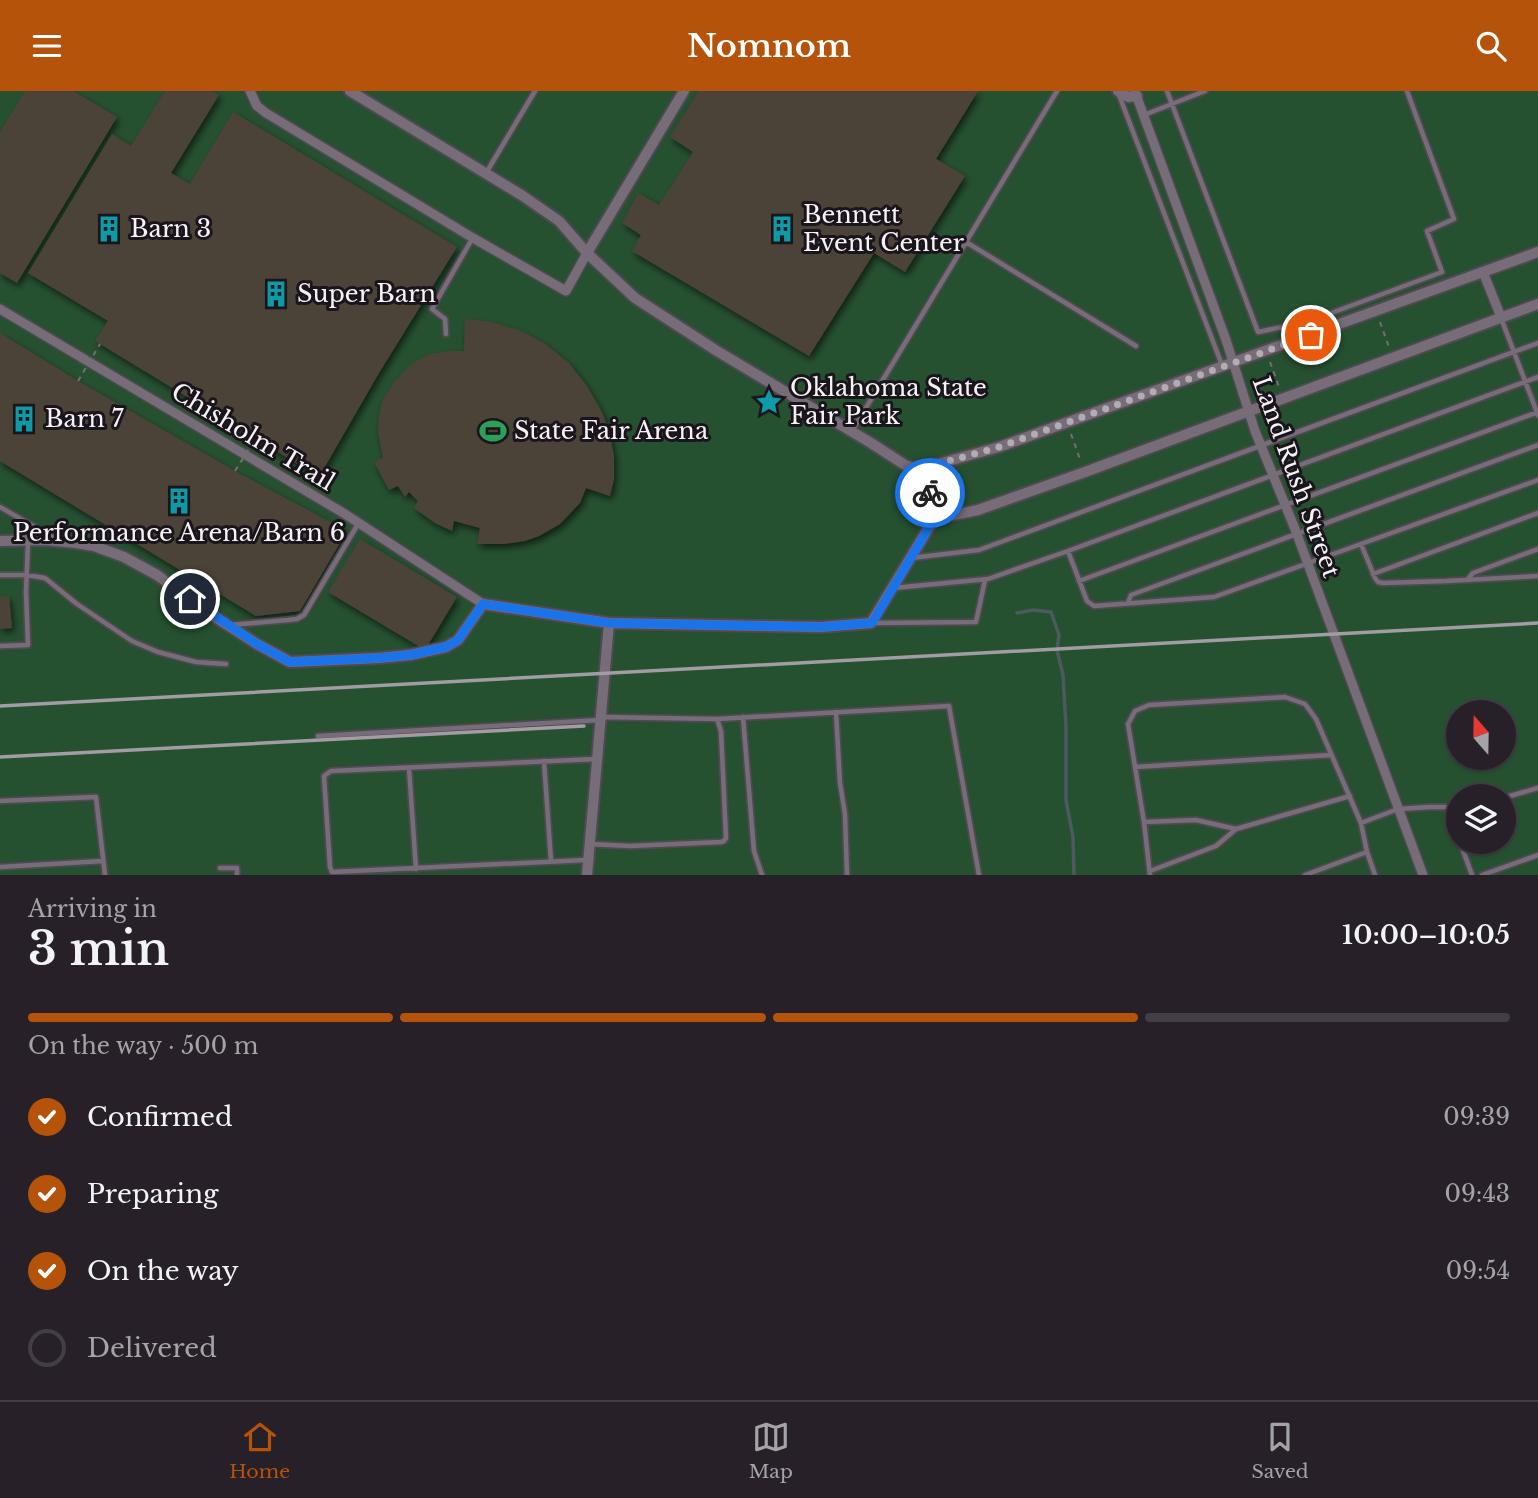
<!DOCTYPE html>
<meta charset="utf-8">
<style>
:root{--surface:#272028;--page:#332d34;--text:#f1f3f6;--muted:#a4a3a8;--line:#433e45;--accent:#b45309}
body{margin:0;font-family:"Libre Baskerville",serif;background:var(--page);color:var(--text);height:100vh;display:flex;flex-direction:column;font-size:26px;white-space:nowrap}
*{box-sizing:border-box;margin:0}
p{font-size:23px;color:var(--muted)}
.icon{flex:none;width:38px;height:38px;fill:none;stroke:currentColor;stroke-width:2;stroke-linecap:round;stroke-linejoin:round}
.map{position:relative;height:784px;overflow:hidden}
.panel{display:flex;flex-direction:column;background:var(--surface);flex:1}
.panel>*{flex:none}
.needle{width:46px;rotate:340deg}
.buttons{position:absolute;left:1446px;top:609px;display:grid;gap:14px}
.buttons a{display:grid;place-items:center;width:70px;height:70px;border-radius:50%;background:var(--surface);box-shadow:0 2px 5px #0004,0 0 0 2px var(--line);font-size:35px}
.pin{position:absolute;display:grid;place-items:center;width:60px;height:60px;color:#fff;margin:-30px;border:4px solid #fff;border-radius:50%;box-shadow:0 2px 7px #0007}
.courier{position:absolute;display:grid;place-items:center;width:70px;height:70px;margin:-35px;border:5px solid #1a73e8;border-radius:50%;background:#fff;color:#222;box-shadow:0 2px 9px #0007}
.headline em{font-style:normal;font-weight:600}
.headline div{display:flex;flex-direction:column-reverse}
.headline{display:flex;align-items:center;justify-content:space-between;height:119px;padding:0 28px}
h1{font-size:46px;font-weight:600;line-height:52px}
.bar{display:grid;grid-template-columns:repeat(4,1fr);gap:10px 7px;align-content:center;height:84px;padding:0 28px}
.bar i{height:9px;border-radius:5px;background:var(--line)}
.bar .current{background:var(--accent)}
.bar p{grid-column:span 4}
ol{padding:0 28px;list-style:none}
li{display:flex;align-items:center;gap:21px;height:77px}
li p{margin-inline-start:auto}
li .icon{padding:7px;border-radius:50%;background:var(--accent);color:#fff;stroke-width:4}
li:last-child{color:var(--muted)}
li i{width:38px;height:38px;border:4px solid var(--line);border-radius:50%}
header{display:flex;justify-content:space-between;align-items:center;height:91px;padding:0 28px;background:var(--accent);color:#fff;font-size:32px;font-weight:600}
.tabs{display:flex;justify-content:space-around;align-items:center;height:98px;border-top:2px solid var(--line);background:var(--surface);font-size:19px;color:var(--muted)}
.tabs a{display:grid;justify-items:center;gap:4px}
.tabs .current{color:var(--accent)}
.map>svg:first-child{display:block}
.green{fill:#265131;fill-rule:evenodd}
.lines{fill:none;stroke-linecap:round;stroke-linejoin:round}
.stream{stroke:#4c5a5f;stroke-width:3.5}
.building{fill:#4b4238;filter:url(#shadow)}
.service-casing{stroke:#504951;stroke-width:8}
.minor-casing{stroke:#504951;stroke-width:12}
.tertiary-casing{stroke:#504951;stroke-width:14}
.path{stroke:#756d76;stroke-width:2;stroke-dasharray:5 5;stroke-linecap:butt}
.service{stroke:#766d78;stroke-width:4.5}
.minor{stroke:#766d78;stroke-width:9}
.tertiary{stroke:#766d78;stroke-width:10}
.rail{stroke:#a39ca4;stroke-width:3.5}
.path-bridge{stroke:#756d76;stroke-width:2;stroke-dasharray:5 5;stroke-linecap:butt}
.done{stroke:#b2acb3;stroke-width:7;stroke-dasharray:0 12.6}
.route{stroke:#1a73e8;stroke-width:9}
.labels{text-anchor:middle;stroke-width:6;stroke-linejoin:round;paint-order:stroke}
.poi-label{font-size:24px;fill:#f6f1f7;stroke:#19151a;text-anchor:start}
.street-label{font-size:24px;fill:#f6f1f7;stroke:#19151a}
</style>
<header><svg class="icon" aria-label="menu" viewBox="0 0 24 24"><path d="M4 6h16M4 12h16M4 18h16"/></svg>Nomnom<svg class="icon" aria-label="search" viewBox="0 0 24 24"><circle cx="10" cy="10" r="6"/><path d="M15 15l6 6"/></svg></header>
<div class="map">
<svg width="1538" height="784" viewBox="0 0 1538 784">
<defs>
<filter id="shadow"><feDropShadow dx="2.5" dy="4" stdDeviation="3.5" flood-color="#0009"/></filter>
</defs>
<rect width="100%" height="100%" fill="#342b35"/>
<path class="green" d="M0,0H1538V784H0ZM1458,621H1503V667H1458ZM1458,705H1503V751H1458Z"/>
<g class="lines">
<path class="stream" d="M1017,522L1033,519L1051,521L1059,544L1057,559L1063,584L1066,636V709L1073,746L1074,784"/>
</g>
<path class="building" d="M25,0H73L117,26L17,192L0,182V41Z
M165,0H212L219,4L171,82L190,93L233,21L457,156L379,282L319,386L95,250L108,230L28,182L112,43L131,55Z
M699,0H978L936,68L965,85L905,181L874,162L809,265L632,160L641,144L622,132L638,102L659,114L693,61L670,46Z
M465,228L492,231L521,240L544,252L569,272L587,295L602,321L609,340L614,365V388L610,405L586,397L580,412L560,433L539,445L525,450L504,453H477L480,437L454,430L452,440L435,432L414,417L418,410L409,401L405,406L398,395L389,399L374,371L383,367L378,341L379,324L382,310L394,291L409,275L420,268L430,263L452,260H464Z
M0,242L78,290L235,380L347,440L300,520L256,525L0,370Z
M360,448L457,506L425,559L328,501Z
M9,505L12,537L0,538V506Z"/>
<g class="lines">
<g class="service-casing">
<path id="service" d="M1167,0L1258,241L1307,231L1442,181L1427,140L1454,128L1407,0
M1119,4L1222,274
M1144,24L1205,0
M486,82L535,0
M966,151L1136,255
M1501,227L1538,324
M446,243L445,228L432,218L472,148
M852,340L1057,0
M0,416L54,447
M1361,453L1538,389
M1068,460L1538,286
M911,467L979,459L1538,252
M1373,483L1538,422
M0,484H27L45,487L77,513L132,550L158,561L196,571L226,573
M1467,489L1473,482L1538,458
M1079,490L1538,321
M893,497L988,488L1068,460L1087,510L1094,515L1214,506L1361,453L1375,487L1378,491L1383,492L1446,490L1538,485
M1128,512L1131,504L1538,354
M872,532L976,531L985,489
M231,534L288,529L297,528L304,524L358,433
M0,555L28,554L26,501L28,450
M836,621L840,692L845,723L847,784
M743,626L754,760L762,784
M717,628L949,615L979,784
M318,645L600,629
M544,670L551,770
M1135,676L1331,664
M409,677L416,778
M1503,707L1538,697
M0,710L96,706L105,784
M1447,717L1458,745
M1144,731L1196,729L1236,738L1350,705
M1361,732L1398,718L1430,716H1458
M1460,751L1472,784
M590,753L630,755L721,751L724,750L726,747L721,640L717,628L602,626
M586,769L332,781L330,776L324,685L331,680L597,668
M0,776L103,770
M220,777H237V784
M1150,780L1216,755L1236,738
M1150,784L1144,731L1128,633L1135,620L1149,614L1285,606L1305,613L1316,628L1361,732L1367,761L1375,784
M1305,784L1367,761
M1482,784L1538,764"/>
</g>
<g class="minor-casing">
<path id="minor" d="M250,0L257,15L266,22L473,147L566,200L587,162
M1135,1L1226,249L1255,340L1295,438L1423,784
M1483,181L1501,226
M0,218L345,423L483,513"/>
</g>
<g class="tertiary-casing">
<path id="tertiary" d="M350,0L523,105L559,130L587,162L635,207L717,260L871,352L905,374L914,377L927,376L999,356L1538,161
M1118,0L1128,6L1137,5
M587,162L684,0
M934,428L978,419L1085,381L1538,213
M0,450L45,449L76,452L94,455L124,466L157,484L209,522L257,553L290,571L379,567L410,564L446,556L458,549L483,513L609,532L821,536L871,532L934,428L927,376
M587,784L609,532"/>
</g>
<path class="path" d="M1380,231L1389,256
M1270,271L1279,296
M1071,343L1081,371"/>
<use href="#service" class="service"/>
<use href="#minor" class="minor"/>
<use href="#tertiary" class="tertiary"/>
<path class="rail" d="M0,615L1538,532
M0,666L584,635"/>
<path class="path-bridge" d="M78,290L100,253
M235,380L256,347"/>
</g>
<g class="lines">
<path class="done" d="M930,402L927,376L999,356L1311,244"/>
<path class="route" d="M190,508L257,553L290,571L379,567L410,564L446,556L458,549L483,513L609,532L821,536L872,532L934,428L930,402"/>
</g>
<defs>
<g id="building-bare" transform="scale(2.1)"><path d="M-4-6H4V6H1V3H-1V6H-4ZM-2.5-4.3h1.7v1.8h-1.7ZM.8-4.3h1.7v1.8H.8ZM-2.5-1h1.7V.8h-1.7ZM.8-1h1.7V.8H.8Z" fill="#0f9aa8" stroke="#19151a" stroke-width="2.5" paint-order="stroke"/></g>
<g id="sight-bare" transform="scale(2.1)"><path d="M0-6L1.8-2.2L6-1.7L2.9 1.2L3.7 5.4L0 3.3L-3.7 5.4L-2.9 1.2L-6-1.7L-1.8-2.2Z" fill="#0f9aa8" stroke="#19151a" stroke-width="2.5" paint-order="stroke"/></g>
<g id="stadium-bare" transform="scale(2.1)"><path d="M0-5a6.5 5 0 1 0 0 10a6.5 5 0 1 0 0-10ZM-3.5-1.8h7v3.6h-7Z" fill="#2e9e5b" stroke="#19151a" stroke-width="2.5" paint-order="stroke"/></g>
</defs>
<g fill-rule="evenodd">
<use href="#building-bare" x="109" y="138"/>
<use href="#building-bare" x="782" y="138"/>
<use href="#building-bare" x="276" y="203"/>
<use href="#sight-bare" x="769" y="311"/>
<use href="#building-bare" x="24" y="328"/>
<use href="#stadium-bare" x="493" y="340"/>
<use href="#building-bare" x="179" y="410"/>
</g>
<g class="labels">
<g class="poi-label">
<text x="803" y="132">Bennett<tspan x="803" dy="28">Event Center</tspan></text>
<text x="130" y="146">Barn 3</text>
<text x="297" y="211">Super Barn</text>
<text x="790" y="305">Oklahoma State<tspan x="790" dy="28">Fair Park</tspan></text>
<text x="45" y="336">Barn 7</text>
<text x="514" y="348">State Fair Arena</text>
<text x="179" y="450" text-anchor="middle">Performance Arena/Barn 6</text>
</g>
<g class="street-label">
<text transform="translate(253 346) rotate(31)" y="8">Chisholm Trail</text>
<text transform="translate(1296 386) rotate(70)" y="8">Land Rush Street</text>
</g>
</g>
</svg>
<div class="buttons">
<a><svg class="needle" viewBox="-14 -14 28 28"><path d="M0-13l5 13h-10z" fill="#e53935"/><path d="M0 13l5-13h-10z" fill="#a4a3a8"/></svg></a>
<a><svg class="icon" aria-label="layers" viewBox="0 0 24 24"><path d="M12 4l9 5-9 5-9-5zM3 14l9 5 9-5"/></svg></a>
</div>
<div class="pin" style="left:1311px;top:244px;background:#ea580c"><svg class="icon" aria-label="bag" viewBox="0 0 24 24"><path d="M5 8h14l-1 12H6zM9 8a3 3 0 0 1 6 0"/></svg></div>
<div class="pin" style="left:190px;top:508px;background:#1f2937"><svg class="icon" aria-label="home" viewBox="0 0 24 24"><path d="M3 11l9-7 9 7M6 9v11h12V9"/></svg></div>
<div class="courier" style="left:930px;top:402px"><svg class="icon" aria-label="bike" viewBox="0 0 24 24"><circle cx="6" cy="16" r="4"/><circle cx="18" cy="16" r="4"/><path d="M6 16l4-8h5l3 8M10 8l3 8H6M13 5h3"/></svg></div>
</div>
<section class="panel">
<div class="headline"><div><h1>3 min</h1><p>Arriving in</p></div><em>10:00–10:05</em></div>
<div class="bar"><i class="current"></i><i class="current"></i><i class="current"></i><i></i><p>On the way · 500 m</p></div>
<ol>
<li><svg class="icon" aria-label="check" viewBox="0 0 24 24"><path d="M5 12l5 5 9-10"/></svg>Confirmed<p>09:39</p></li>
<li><svg class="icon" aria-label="check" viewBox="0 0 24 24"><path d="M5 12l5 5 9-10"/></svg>Preparing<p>09:43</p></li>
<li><svg class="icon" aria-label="check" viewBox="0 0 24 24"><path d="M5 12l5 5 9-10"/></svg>On the way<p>09:54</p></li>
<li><i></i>Delivered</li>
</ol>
</section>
<nav class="tabs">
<a class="current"><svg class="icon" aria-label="home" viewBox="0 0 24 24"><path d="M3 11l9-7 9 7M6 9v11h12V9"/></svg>Home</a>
<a><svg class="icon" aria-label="map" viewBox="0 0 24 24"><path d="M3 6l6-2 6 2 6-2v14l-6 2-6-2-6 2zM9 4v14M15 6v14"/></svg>Map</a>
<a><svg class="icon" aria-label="saved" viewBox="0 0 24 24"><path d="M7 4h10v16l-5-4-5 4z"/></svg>Saved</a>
</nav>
